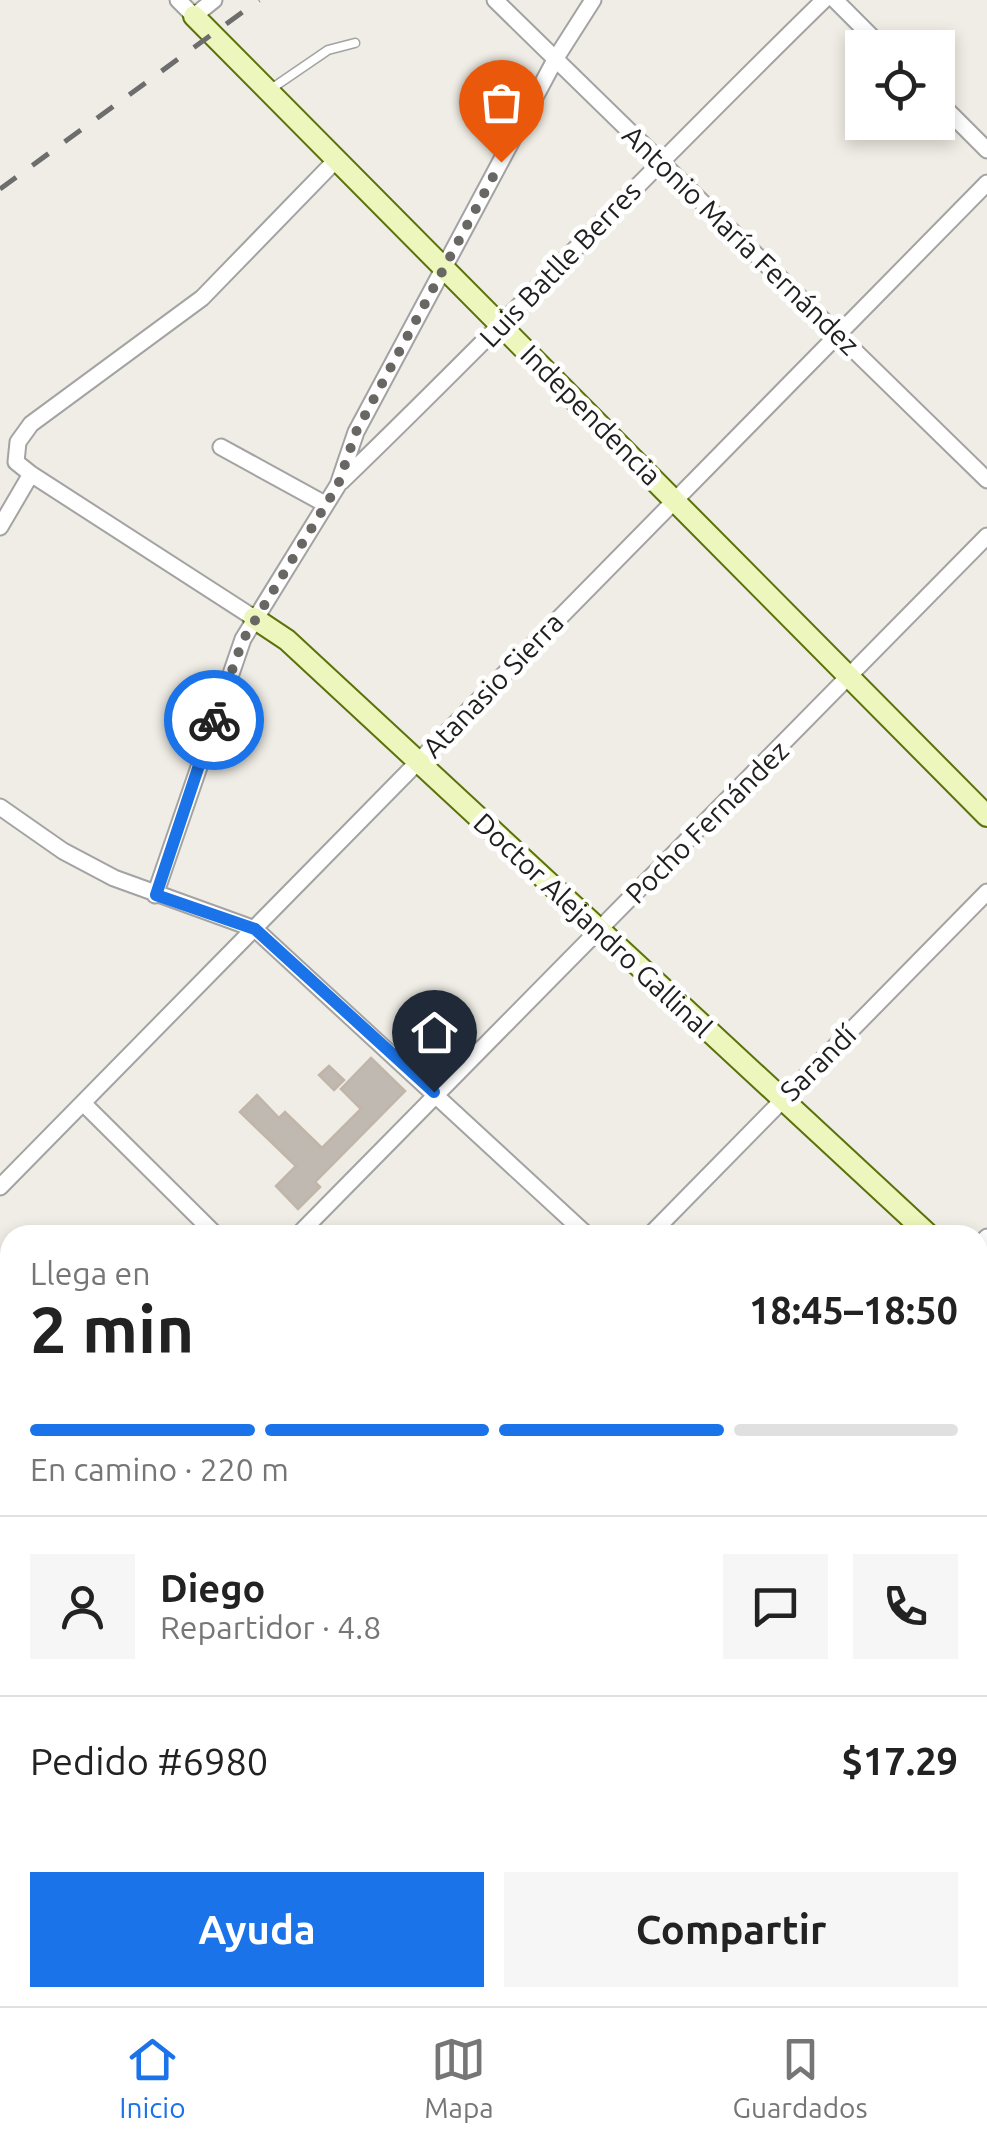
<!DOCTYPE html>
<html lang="es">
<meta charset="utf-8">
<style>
:root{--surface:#fff;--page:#f6f6f6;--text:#222;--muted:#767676;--line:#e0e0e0;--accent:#1a73e8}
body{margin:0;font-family:Ubuntu,sans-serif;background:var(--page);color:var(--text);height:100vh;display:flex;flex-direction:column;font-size:38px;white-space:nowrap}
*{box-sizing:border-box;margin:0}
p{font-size:32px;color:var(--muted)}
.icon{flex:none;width:55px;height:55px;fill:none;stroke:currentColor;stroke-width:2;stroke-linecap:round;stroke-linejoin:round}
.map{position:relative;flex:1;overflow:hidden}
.panel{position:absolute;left:0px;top:1225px;width:988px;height:782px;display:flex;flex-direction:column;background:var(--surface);border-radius:30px 30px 0 0;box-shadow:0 5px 15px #0003}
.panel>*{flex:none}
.buttons{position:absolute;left:845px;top:30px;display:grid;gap:20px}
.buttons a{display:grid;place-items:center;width:110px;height:110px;border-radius:0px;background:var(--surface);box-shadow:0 5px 15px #0003;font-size:50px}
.pin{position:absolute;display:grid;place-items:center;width:85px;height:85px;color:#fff;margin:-102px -42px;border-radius:50% 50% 50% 0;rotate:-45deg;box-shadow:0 0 10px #0007}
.pin .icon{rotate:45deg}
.courier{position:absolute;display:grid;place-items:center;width:100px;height:100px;margin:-50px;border:8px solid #1a73e8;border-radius:50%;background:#fff;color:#222;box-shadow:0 2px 12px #0007}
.summary em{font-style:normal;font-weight:700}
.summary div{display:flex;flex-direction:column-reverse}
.summary{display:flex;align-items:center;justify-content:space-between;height:170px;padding:0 30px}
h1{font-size:65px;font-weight:700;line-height:75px}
.bar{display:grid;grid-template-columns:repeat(4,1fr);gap:15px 10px;align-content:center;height:120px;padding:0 30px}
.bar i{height:12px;border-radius:8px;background:var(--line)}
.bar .active{background:var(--accent)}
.bar p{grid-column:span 4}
.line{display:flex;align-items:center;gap:25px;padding:0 30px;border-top:2px solid var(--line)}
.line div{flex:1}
.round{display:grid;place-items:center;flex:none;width:105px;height:105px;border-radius:0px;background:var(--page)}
.primary-button{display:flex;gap:20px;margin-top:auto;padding:20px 30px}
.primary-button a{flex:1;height:115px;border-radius:0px;background:var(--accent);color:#fff;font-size:40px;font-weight:700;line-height:115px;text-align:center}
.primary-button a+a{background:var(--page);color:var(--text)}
.tabs{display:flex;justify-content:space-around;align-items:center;height:140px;border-top:2px solid var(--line);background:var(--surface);font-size:28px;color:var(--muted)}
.tabs a{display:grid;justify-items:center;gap:5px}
.tabs .active{color:var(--accent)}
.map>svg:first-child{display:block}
.education{fill:#fafde0}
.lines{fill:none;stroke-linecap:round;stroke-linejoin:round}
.stream{stroke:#a8cadb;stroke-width:5}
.building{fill:#bfb9b2;stroke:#c0b5a8;stroke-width:2.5}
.lane-casing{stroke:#a3a3a3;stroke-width:11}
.street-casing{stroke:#a3a3a3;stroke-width:19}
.secondary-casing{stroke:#5b710a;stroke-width:24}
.lane{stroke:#fff;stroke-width:8}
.street{stroke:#fff;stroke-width:15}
.secondary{stroke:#edf6bc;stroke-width:20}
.rail{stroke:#6d6d6d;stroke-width:5;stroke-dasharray:20 20;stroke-linecap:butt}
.done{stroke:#686764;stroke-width:10;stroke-dasharray:0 18}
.route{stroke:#1a73e8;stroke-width:12}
.labels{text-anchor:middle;stroke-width:10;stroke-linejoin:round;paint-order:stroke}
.street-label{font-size:28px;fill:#1f1f1f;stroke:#fff}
</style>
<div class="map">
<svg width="987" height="2006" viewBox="0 0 987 2006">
<rect width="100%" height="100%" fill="#efede5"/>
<path class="education" d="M356,1998H559L551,2006H358Z"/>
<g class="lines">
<path class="stream" d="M0,1558L10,1577
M225,1998L227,2006"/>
</g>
<path class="building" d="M371,1058L405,1091L315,1182L320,1187L298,1209L276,1186L296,1166L240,1112L257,1095L279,1118L285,1112L322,1148L361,1109L341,1089Z
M329,1066L344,1080L334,1090L319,1075Z"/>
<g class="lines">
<g class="lane-casing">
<path id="lane" d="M268,91L328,50L355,43"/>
</g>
<g class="street-casing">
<path id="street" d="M178,0L194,16L214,0
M495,0L987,480
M835,0L883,48
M938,101L987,150
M221,447L325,504
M341,482C505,324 661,159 824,0
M0,527L31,474
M254,618L31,474L16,462L18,442L31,424L202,298L337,159
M0,807L63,851L114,878L255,929L587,1235
M155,895L243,639L338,485L356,432L556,58L593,0
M83,1103L216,1235
M0,1187L987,183
M298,1235L987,536
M650,1235L987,892
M978,1246L987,1237
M0,1313L10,1322
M978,1590L987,1581
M978,1603L987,1611
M978,1947L987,1938
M338,1998L340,2006
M716,1998L725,2006
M574,2006L582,1998
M917,2006L926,1998"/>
</g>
<g class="secondary-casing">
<path id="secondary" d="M194,16L987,816
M254,618L287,640L929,1235
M978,1280L987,1289"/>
</g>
<use href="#lane" class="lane"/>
<use href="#street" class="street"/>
<use href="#secondary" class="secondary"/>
<path class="rail" d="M0,189L259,0"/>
</g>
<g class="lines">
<path class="done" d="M214,720L243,640L338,485L356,432L501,162"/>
<path class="route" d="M214,720L156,895L255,929L434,1092"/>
</g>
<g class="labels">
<g class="street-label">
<text transform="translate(741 240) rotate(44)" y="10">Antonio María Fernández</text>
<text transform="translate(560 264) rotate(-46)" y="10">Luis Batlle Berres</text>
<text transform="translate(591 415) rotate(45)" y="10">Independencia</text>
<text transform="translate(493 685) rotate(-46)" y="10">Atanasio Sierra</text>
<text transform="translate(707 822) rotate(-45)" y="10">Pocho Fernández</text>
<text transform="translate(593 925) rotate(43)" y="10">Doctor Alejandro Gallinal</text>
<text transform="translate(818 1063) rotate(-45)" y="10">Sarandí</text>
</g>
</g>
</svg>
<div class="buttons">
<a><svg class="icon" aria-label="locate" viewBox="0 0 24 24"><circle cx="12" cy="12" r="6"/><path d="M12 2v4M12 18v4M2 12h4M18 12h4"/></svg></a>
</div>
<div class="pin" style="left:501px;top:162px;background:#ea580c"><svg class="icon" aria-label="bag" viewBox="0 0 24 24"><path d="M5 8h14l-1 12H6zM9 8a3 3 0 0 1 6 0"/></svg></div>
<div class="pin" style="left:434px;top:1092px;background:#1f2937"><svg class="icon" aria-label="home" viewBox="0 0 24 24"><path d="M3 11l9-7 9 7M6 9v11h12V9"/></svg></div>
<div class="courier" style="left:214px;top:720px"><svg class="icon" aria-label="bike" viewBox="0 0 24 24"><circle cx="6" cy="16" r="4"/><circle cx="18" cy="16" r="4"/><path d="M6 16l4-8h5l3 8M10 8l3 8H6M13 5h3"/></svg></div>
<section class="panel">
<div class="summary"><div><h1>2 min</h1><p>Llega en</p></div><em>18:45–18:50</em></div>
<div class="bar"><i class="active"></i><i class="active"></i><i class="active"></i><i></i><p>En camino · 220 m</p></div>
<div class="line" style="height:180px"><a class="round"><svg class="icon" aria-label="person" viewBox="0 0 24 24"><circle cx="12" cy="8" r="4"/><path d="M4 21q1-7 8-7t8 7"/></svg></a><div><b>Diego</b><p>Repartidor · 4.8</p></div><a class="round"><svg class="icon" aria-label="chat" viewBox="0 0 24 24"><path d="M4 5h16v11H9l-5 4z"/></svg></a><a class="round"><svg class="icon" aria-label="phone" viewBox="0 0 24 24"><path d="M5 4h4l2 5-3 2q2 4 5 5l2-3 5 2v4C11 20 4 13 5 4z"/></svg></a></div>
<div class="line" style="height:130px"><div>Pedido #6980</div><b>$17.29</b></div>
<div class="primary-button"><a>Ayuda</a><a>Compartir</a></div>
</section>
</div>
<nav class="tabs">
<a class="active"><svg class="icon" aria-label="home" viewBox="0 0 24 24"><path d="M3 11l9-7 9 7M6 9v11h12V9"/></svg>Inicio</a>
<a><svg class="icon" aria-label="map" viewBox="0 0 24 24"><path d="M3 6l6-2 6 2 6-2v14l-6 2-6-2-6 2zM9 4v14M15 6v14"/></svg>Mapa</a>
<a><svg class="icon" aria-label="saved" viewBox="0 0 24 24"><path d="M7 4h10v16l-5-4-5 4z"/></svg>Guardados</a>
</nav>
